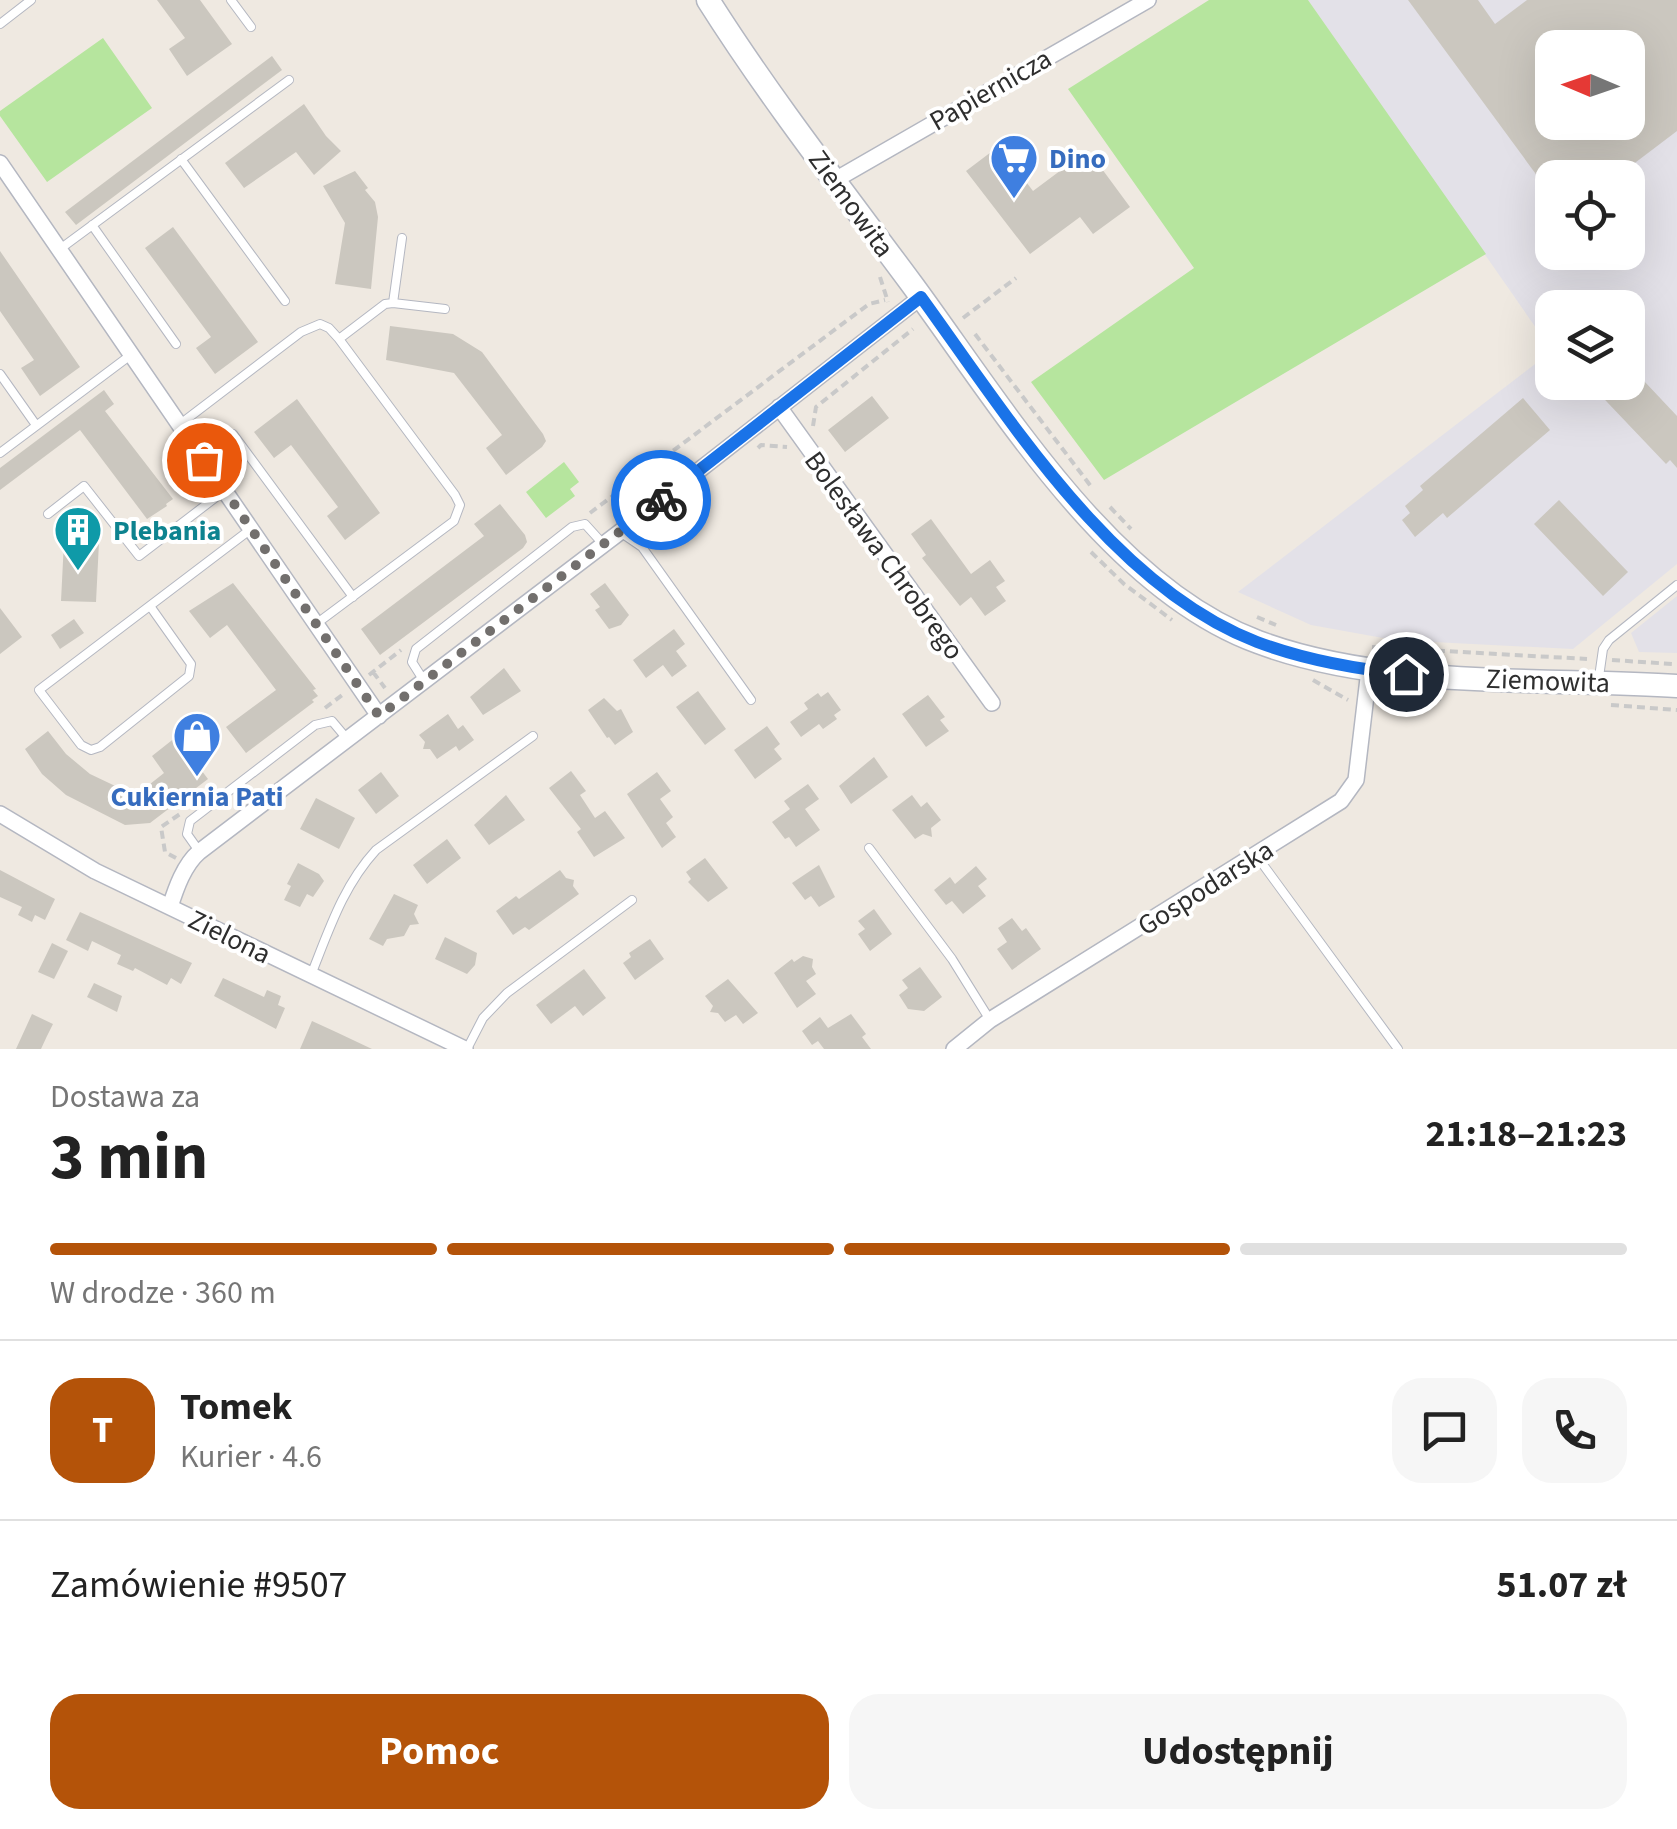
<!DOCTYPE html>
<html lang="pl">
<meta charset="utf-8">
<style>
:root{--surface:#fff;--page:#f6f6f6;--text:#222;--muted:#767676;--line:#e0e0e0;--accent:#b45309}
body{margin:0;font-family:"Source Sans 3",sans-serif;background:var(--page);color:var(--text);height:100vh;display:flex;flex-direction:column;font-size:38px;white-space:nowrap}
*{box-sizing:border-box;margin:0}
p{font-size:32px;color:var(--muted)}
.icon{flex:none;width:55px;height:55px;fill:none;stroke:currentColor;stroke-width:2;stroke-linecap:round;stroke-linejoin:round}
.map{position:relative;height:1049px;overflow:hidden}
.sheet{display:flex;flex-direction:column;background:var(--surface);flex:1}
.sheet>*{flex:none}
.needle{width:65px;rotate:272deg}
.controls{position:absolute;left:1535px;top:30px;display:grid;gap:20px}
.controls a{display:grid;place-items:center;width:110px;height:110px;border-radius:20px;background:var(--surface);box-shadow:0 10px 40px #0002;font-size:50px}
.pin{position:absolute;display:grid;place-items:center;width:85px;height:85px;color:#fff;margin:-42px;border:5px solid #fff;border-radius:50%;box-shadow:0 2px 10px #0007}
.courier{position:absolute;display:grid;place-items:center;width:100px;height:100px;margin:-50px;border:8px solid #1a73e8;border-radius:50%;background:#fff;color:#222;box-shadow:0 2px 12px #0007}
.headline em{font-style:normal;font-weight:700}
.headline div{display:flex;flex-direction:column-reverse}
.headline{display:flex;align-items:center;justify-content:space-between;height:170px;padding:0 50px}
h1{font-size:65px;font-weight:700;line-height:75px}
.bar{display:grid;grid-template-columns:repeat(4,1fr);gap:15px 10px;align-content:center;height:120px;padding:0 50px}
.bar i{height:12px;border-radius:8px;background:var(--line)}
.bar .active{background:var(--accent)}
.bar p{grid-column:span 4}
.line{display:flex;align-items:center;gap:25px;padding:0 50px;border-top:2px solid var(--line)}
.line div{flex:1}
.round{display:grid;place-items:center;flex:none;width:105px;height:105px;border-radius:30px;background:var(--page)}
.action{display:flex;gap:20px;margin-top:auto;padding:20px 50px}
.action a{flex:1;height:115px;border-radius:30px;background:var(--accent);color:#fff;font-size:40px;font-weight:700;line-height:115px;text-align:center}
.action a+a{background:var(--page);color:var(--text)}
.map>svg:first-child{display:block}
.industrial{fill:#e3e1e8;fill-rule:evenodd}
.green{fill:#b6e59e}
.building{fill:#cbc7bf;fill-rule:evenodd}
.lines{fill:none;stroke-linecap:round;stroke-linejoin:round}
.lane-casing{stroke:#b4b7c1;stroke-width:10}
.street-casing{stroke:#b4b7c1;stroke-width:18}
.secondary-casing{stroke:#b4b7c1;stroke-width:25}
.path{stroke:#c9c9c9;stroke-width:4;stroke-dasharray:8 5;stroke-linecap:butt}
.lane{stroke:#fff;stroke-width:8}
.street{stroke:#fff;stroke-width:15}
.secondary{stroke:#fff;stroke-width:22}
.done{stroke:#726f6d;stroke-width:10;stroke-dasharray:0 18}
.route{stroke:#1a73e8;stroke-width:12}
.labels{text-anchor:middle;stroke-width:8;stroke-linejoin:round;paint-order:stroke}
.street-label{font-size:28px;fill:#2e2e2e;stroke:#fff}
.shop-label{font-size:28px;font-weight:bold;fill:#366cbe;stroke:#fff;text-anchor:start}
.culture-label{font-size:28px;font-weight:bold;fill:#0d838f;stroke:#fff;text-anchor:start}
</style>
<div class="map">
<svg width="1677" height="1049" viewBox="0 0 1677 1049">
<rect width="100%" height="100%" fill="#efe9e1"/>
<path class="industrial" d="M1308,0H1677V564L1573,649L1394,640L1311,625L1238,592L1552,351ZM1552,48H1628V122H1552ZM1552,178H1628V252H1552ZM1552,308H1628V382H1552Z
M1677,596V653L1639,652L1631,633Z"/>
<path class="green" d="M1209,0H1308L1486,254L1104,480L1031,382L1194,268L1068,89Z
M103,38L152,108L47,182L0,116V111Z
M564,462L579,482L570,489L575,496L546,518L526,492Z"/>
<path class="building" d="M157,0H200L232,44L187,76L169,49L185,38Z
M1408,0H1478L1495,24L1527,0H1677V131L1615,178H1552V196ZM1552,48H1628V122H1552Z
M272,56L282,70L76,225L65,212Z
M304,104L326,136L341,151L314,175L296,152L244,188L225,163Z
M999,146L1033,191L1088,150L1130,207L1093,234L1080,217L1030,254L966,171Z
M355,171L368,188L365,190L375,202L378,217L371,289L335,284L345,223L323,186Z
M173,227L258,342L215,374L196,348L211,337L145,248Z
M0,251L80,367L40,396L21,368L34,360L0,311Z
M390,326L453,334L482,352L543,434L546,441L542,447L506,475L486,448L502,435L454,373L386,360Z
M1628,364L1677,416V468L1670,460L1666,464L1588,382H1628Z
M104,390L114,404L105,411L173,499L166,504L167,506L147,519L80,430L0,490V468Z
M872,396L889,418L845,452L828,430Z
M1523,398L1550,430L1447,518L1443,513L1415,537L1402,520L1410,513L1405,506L1423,490L1420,486Z
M297,399L380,513L345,540L327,516L338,507L291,445L274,458L254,432Z
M1559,500L1628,572L1603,596L1534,524Z
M500,504L525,535L527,542L523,548L380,655L361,629L484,536L474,524Z
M931,519L971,574L990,560L1005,581L996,587L1006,601L985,616L971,597L960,606L922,558L926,555L911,534Z
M64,541L99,542L96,602L61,601Z
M233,583L316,689L313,690L318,696L312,700L314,702L246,753L226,727L276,690L227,625L210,638L189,611Z
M605,583L629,615L621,625L609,629L595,610L600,607L590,594Z
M0,608L22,637L0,654Z
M74,619L84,633L60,649L51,635Z
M674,629L685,644L676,651L687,666L672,677L663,665L646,678L633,660Z
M504,668L521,691L483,715L470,697Z
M698,691L726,729L705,745L676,707Z
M828,692L841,710L834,715L837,719L823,729L819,724L801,737L790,722L808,709L804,703L818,693L821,697Z
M928,695L945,717L940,720L949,731L926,747L902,714Z
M604,698L617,711L621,709L633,732L615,745L609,737L607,738L588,710Z
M448,714L458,729L463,725L474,740L459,751L456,746L437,759L430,749H423L425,742L419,735Z
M767,726L780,744L774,749L782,759L755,779L734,750Z
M48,731L66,754L90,774L130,793L140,792L164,773L152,756L176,737L208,779L150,823L125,825L66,795L42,774L25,749Z
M874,757L888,777L851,804L839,786Z
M571,771L586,791L580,795L595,818L605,811L625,838L594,857L577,832L581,829L549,788Z
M381,772L399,796L376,814L358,790Z
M657,772L671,791L660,799L673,817L666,823L676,837L662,848L627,794Z
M808,784L819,799L805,809L820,830L796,847L789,837L785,839L772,822L790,809L784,801Z
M506,795L525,820L489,845L474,825Z
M912,795L921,807L927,802L941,820L931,828L932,837L923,834L915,839L892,810Z
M316,798L355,818L339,849L300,829Z
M447,839L461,858L427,884L413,865Z
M705,858L728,888L708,902L688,882L691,879L686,872Z
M298,863L319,874L324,881L313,897L307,894L300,907L284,900L291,886L287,884Z
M819,865L835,897L819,907L811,896L805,900L792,883Z
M976,866L987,879L978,886L986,896L963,914L952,901L946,905L934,890L950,877L955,884Z
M0,870L55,899L45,920L35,915L32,922L18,915L22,907L0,897Z
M560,870L566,878L574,880L573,886L579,894L529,930L525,927L513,935L496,911L516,896L519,899Z
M394,894L418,905L414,914L419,924L410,925L404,936L387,939L383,946L369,939Z
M874,909L892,934L870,951L858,934L865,929L858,921Z
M80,912L192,963L181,984L171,978L167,985L135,968L133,971L117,964L121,955L92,941L88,951L66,940Z
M1012,918L1022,931L1026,928L1041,949L1012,970L997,949L1007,942L998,928Z
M445,937L477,953L475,965L467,974L435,959Z
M650,939L664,959L635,980L623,963L631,957L629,953Z
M52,943L68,951L54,979L38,972Z
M803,956L813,959L812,967L816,974L806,981L816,994L797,1008L774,973L792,959L794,962Z
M920,967L942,997L924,1011L908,1009L899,995L908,988L902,980Z
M584,969L606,998L583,1016L575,1006L551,1024L536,1005Z
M223,978L264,997L267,990L281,996L278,1005L285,1008L276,1029L214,996Z
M728,979L758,1013L743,1024L736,1015L725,1022L718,1013L710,1012L713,1006L705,996Z
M94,983L122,996L117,1012L87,997Z
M32,1014L53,1024L47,1036L41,1049H16Z
M851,1014L866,1034L862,1037L871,1049H824L818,1041L812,1045L802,1031L820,1017L828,1028Z
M312,1021L336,1032L372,1049H300Z"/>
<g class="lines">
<g class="lane-casing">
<path id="lane" d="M231,0L251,27
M0,24L31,0
M181,159L285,301
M92,225L176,344
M60,249L289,80
M393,303L445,309
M339,339L385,304L393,303L402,238
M0,374L36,425
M179,425L301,332L320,324L329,328L339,339L455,495L460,505L454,521L316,624
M233,434L353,597
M0,453L132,354
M48,514L84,486L139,556L224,491
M620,532L642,547L751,700
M150,606L191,664L189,676L100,747L91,750L81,745L39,690L251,529
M1599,677L1603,649L1609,640L1677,585
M424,681L412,662L416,649L572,527L585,524L604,545
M869,848L952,959L990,1020
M199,851L187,834L190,821L315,725L332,721L348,740
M1256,855L1398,1049
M311,975C329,930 343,886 376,850L533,736
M467,1049L483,1018L507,993L632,900"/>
</g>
<g class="street-casing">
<path id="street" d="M0,163L379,716
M835,180L1148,0
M779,407L992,703
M0,814L95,871L465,1049
M170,907C176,888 184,865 199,852L620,532L921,297
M954,1049L990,1020L1341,801L1356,780L1369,670"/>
</g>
<g class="secondary-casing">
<path id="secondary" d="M708,0C770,98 842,190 911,283C1001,405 1110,588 1258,642C1383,689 1544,678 1677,686"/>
</g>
<path class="path" d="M880,277L888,302
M963,318L1016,278
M975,334L1093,489
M813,426L816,407L913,329
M758,448L761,445L787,447
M1110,507L1131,529
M590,513L869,304L885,300
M656,544L667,517
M1091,552L1124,584L1172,620
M1257,617L1276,625
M1372,647L1587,659
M1612,660L1672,664
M373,672L385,688
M369,675L401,650
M1313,680L1348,700
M1382,705L1404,698L1441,699
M1611,705L1677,710
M325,708L345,693
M176,858L165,852L161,827L180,814"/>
<use href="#lane" class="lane"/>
<use href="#street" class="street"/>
<use href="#secondary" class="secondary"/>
</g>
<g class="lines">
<path class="done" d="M204,460L379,716L661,500"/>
<path class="route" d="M661,500L921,297C1008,417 1113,587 1257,642C1305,660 1355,669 1406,674"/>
</g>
<defs>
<g id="supermarket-pin" transform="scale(2.5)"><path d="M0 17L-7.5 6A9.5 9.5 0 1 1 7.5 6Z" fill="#3f7fe0" stroke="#fff"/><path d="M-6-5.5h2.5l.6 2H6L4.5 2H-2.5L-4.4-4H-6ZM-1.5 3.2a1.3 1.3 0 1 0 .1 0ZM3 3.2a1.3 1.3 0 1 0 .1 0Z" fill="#fff"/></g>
<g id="building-pin" transform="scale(2.5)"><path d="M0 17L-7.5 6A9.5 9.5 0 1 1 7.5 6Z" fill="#0f9aa8" stroke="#fff"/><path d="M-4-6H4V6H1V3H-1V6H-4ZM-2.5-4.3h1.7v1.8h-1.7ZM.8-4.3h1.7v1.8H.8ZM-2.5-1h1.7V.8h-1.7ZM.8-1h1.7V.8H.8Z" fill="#fff"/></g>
<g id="shop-pin" transform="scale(2.5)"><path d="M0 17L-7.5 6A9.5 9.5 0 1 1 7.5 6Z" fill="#3f7fe0" stroke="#fff"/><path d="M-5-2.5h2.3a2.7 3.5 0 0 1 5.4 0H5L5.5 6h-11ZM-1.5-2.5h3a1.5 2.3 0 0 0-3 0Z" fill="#fff"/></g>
</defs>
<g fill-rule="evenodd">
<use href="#supermarket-pin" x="1014" y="158"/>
<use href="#building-pin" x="78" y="530"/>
<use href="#shop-pin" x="197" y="736"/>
</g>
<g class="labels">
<g class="street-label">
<text transform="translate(990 89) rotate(-30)" y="10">Papiernicza</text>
<text transform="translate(852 203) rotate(54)" y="10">Ziemowita</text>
<text transform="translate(885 555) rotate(54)" y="10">Bolesława Chrobrego</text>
<text transform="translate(1548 680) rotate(2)" y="10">Ziemowita</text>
<text transform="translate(1205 887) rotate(-32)" y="10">Gospodarska</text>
<text transform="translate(230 936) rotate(26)" y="10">Zielona</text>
</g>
<g class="shop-label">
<text x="1049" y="168">Dino</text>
<text x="197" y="806" text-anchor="middle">Cukiernia Pati</text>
</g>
<g class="culture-label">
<text x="113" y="540">Plebania</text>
</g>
</g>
</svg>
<div class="controls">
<a><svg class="needle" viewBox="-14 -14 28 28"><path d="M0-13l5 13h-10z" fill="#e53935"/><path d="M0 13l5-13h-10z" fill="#767676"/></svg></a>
<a><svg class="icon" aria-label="locate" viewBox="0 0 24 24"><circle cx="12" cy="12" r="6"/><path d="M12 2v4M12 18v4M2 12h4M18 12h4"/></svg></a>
<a><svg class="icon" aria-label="layers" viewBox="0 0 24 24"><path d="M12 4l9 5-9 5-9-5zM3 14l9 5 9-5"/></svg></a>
</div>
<div class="pin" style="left:204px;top:460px;background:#ea580c"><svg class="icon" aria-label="bag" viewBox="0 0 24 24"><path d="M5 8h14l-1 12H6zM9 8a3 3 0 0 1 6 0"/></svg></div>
<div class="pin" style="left:1406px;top:674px;background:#1f2937"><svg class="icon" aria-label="home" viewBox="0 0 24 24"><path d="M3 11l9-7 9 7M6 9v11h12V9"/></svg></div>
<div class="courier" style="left:661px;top:500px"><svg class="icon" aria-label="bike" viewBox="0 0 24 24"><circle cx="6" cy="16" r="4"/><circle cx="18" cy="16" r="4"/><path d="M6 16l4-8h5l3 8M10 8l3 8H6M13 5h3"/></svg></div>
</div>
<section class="sheet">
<div class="headline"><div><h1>3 min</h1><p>Dostawa za</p></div><em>21:18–21:23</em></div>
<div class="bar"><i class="active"></i><i class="active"></i><i class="active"></i><i></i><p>W drodze · 360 m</p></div>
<div class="line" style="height:180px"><b class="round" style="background:var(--accent);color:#fff">T</b><div><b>Tomek</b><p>Kurier · 4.6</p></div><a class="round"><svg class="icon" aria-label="chat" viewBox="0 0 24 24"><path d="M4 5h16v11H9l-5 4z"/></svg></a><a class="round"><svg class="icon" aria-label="phone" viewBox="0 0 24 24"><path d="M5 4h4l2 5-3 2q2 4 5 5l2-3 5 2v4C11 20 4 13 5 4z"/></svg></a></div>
<div class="line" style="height:130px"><div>Zamówienie #9507</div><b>51.07 zł</b></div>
<div class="action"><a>Pomoc</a><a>Udostępnij</a></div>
</section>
